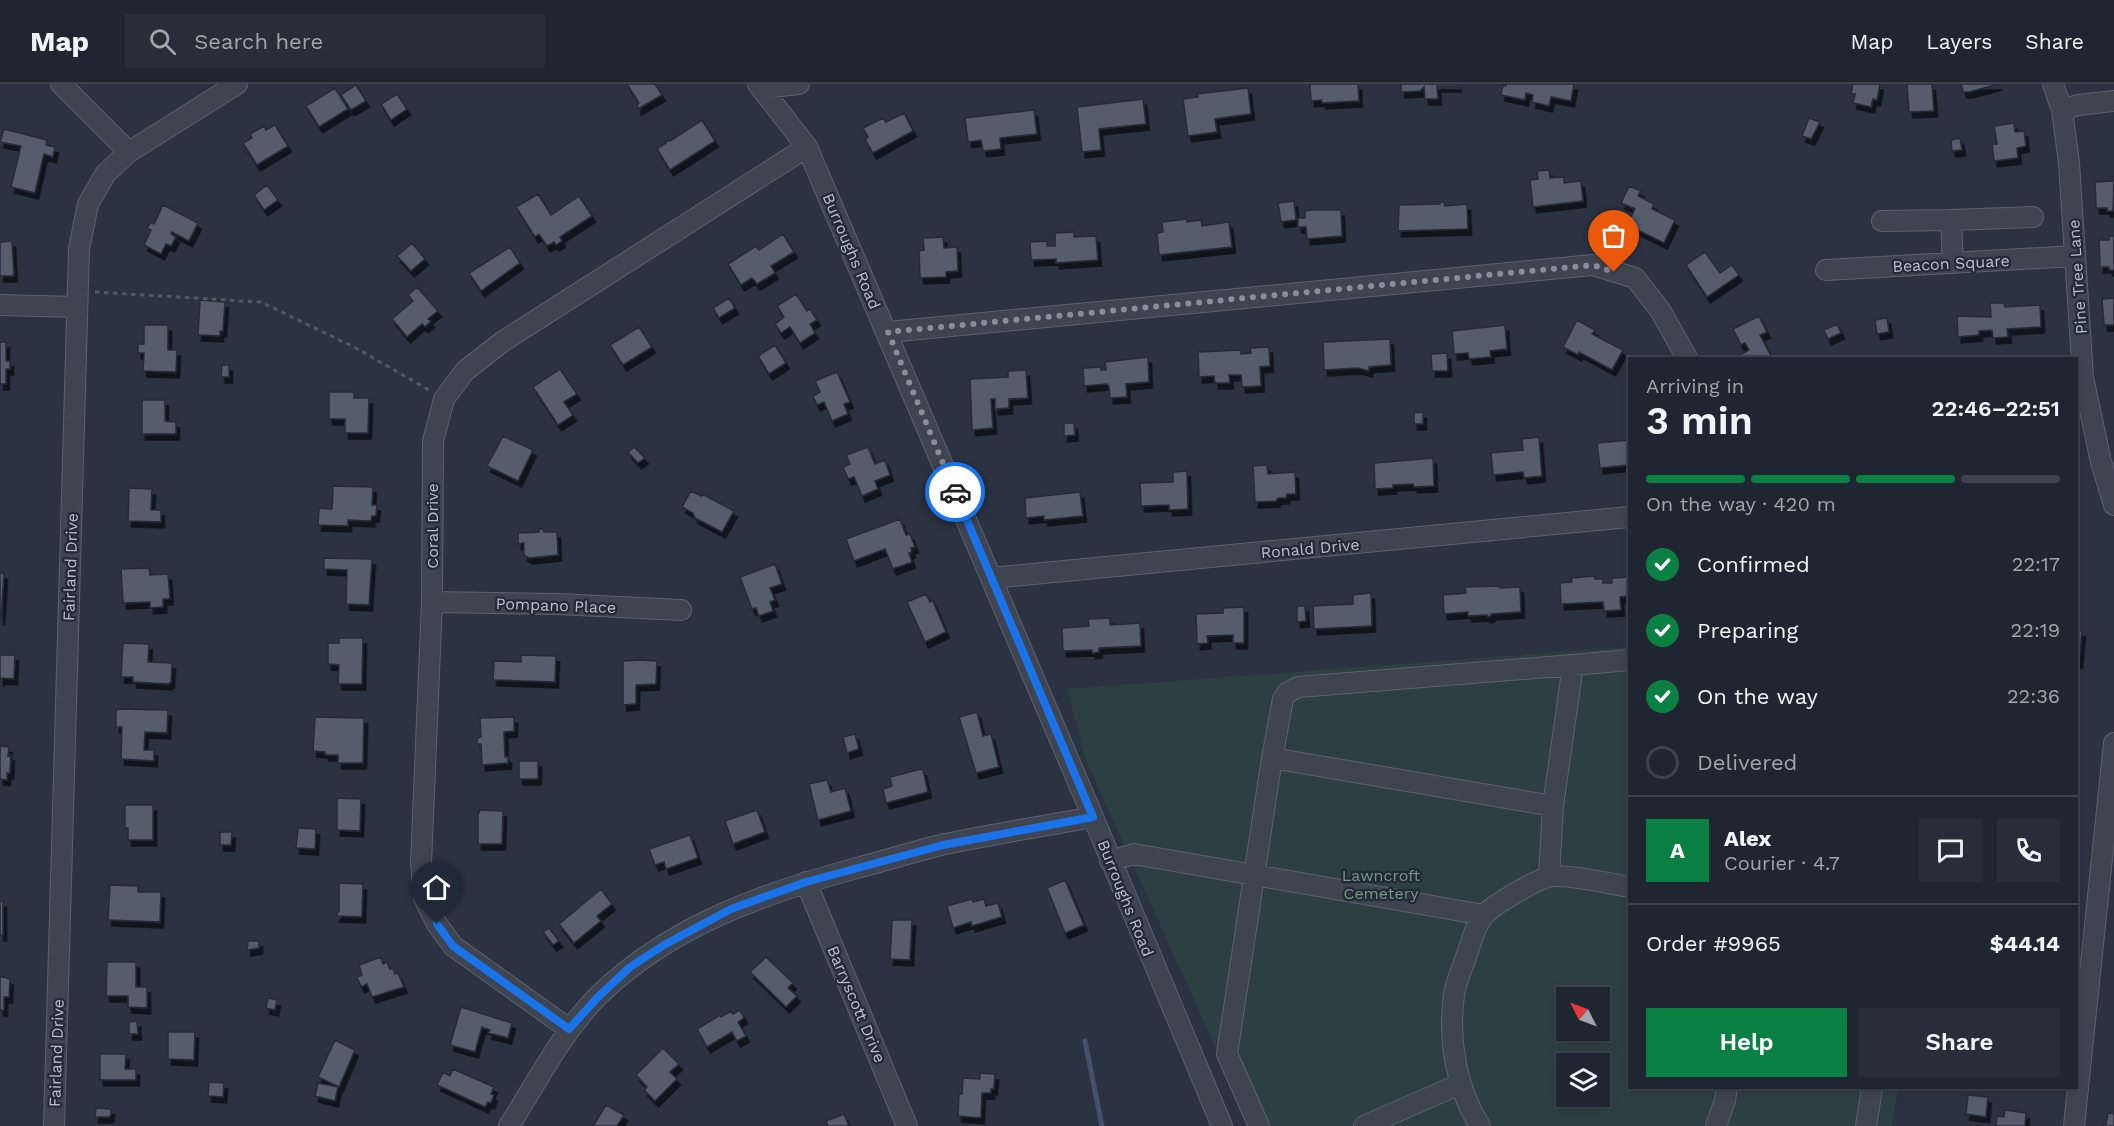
<!DOCTYPE html>
<meta charset="utf-8">
<style>
:root{--surface:#202631;--page:#282e39;--text:#f1f3f6;--muted:#a2a5ab;--line:#3d434d;--accent:#0b8043}
body{margin:0;font-family:"Work Sans",sans-serif;background:var(--page);color:var(--text);height:100vh;display:flex;flex-direction:column;font-size:22px;white-space:nowrap}
*{box-sizing:border-box;margin:0}
p{font-size:20px;color:var(--muted)}
.icon{flex:none;width:33px;height:33px;fill:none;stroke:currentColor;stroke-width:2;stroke-linecap:round;stroke-linejoin:round}
.map{position:relative;flex:1;overflow:hidden}
.details{position:absolute;left:1628px;top:273px;width:450px;height:732px;display:flex;flex-direction:column;background:var(--surface);border-radius:0px;box-shadow:0 3px 9px #0003,0 0 0 2px var(--line)}
.details>*{flex:none}
.needle{width:39px;rotate:312deg}
.tools{position:absolute;left:1556px;top:903px;display:grid;gap:12px}
.tools a{display:grid;place-items:center;width:54px;height:54px;border-radius:0px;background:var(--surface);box-shadow:0 3px 9px #0003,0 0 0 2px var(--line);font-size:30px}
.pin{position:absolute;display:grid;place-items:center;width:51px;height:51px;color:#fff;margin:-62px -26px;border-radius:50% 50% 50% 0;rotate:-45deg;box-shadow:0 0 6px #0007}
.pin .icon{rotate:45deg}
.courier{position:absolute;display:grid;place-items:center;width:60px;height:60px;margin:-30px;border:4px solid #1a73e8;border-radius:50%;background:#fff;color:#222;box-shadow:0 2px 8px #0007}
.overview em{font-style:normal;font-weight:600}
.overview div{display:flex;flex-direction:column-reverse}
.overview{display:flex;align-items:center;justify-content:space-between;height:102px;padding:0 18px}
h1{font-size:39px;font-weight:600;line-height:45px}
.bar{display:grid;grid-template-columns:repeat(4,1fr);gap:9px 6px;align-content:center;height:72px;padding:0 18px}
.bar i{height:8px;border-radius:4px;background:var(--line)}
.bar .on{background:var(--accent)}
.bar p{grid-column:span 4}
.line{display:flex;align-items:center;gap:15px;padding:0 18px;border-top:2px solid var(--line)}
.line div{flex:1}
.round{display:grid;place-items:center;flex:none;width:63px;height:63px;border-radius:0px;background:var(--page)}
ol{padding:0 18px;list-style:none}
li{display:flex;align-items:center;gap:18px;height:66px}
li p{margin-inline-start:auto}
li .icon{padding:6px;border-radius:50%;background:var(--accent);color:#fff;stroke-width:4}
li:last-child{color:var(--muted)}
li i{width:33px;height:33px;border:3px solid var(--line);border-radius:50%}
.primary-button{display:flex;gap:12px;margin-top:auto;padding:12px 18px}
.primary-button a{flex:1;height:69px;border-radius:0px;background:var(--accent);color:#fff;font-size:24px;font-weight:600;line-height:69px;text-align:center}
.primary-button a+a{background:var(--page);color:var(--text)}
header{display:flex;align-items:center;gap:36px;box-sizing:border-box;height:84px;padding:0 30px;background:var(--surface);border-bottom:2px solid var(--line)}
header strong{font-size:28px}
nav{display:flex;gap:33px;margin-inline-start:auto;font-size:21px}
.search{width:420px;height:54px;background:var(--page);display:flex;align-items:center;gap:15px;box-sizing:border-box;padding:0 21px;border-radius:0px;color:var(--muted);font-size:22px}
.map>svg:first-child{display:block}
.green{fill:#2e3f43;fill-rule:evenodd}
.lines{fill:none;stroke-linecap:round;stroke-linejoin:round}
.stream{stroke:#45506a;stroke-width:5}
.building{fill:#555b6c;stroke:#252b39;stroke-width:1.5;filter:url(#shadow)}
.minor-casing{stroke:#5d626f;stroke-width:22}
.path{stroke:#4d5c61;stroke-width:3;stroke-dasharray:4.5 4.5;stroke-linecap:butt}
.minor{stroke:#3f4451;stroke-width:20}
.done{stroke:#898e9b;stroke-width:6;stroke-dasharray:0 10.8}
.route{stroke:#1a73e8;stroke-width:8}
.labels{text-anchor:middle;stroke-width:4.5;stroke-linejoin:round;paint-order:stroke}
.street-label{font-size:16px;fill:#bcc0cb;stroke:#232937}
.park-label{font-size:16px;fill:#769982;stroke:#232937}
</style>
<header>
<strong>Map</strong>
<div class="search"><svg class="icon" aria-label="search" viewBox="0 0 24 24"><circle cx="10" cy="10" r="6"/><path d="M15 15l6 6"/></svg>Search here</div>
<nav><a>Map</a><a>Layers</a><a>Share</a></nav>
</header>
<div class="map">
<svg width="2114" height="1042" viewBox="0 0 2114 1042">
<defs>
<filter id="shadow"><feDropShadow dx="3.5" dy="6" stdDeviation="0" flood-color="#0009"/></filter>
</defs>
<rect width="100%" height="100%" fill="#2b3241"/>
<path class="green" d="M1629,563V1004H1898L1892,1042H1251L1086,676L1067,605ZM1566,914H1599V946H1566ZM1566,980H1599V1012H1566Z"/>
<g class="lines">
<path class="stream" d="M1085,957L1102,1042"/>
</g>
<path class="building" d="M627,0H655L662,11L638,25L637,21L639,19Z
M1310,0H1358L1359,17L1322,19V16L1311,17Z
M1401,0H1458V2H1437L1438,15H1425L1424,3L1420,7L1401,8Z
M1506,0H1574L1571,17L1551,13L1549,22L1532,18L1533,11L1526,9L1525,16L1501,11L1503,1L1506,2Z
M1853,0H1880L1877,16L1873,15L1871,23L1853,19L1855,10H1851Z
M1907,0H1932L1934,27L1909,28Z
M1961,0H1999L1969,8H1963Z
M356,1L366,17L351,26L341,11Z
M335,4L348,25L319,43L306,22Z
M1248,4L1251,30L1215,35L1217,48L1188,52L1183,15L1198,13L1197,10Z
M397,10L407,25L391,36L381,20Z
M1143,15L1146,40L1099,45L1101,66L1082,68L1077,23Z
M1034,26L1037,50L1000,54L1001,65L983,67L981,56L968,58L965,34Z
M904,29L913,47L873,69L865,55L868,53L863,44L883,34L886,38Z
M1809,34L1820,38L1811,55L1802,52Z
M702,36L715,57L670,86L657,65L666,59L665,57H670Z
M2014,39L2015,48L2024,47L2026,62L2017,64L2018,74L1994,77L1992,60H1997L1994,42Z
M275,41L288,62L257,81L243,59L252,54L250,50L264,42L266,46Z
M4,45L47,56L46,61L55,63L53,73L44,70L35,109L11,103L21,62L0,58Z
M1960,54L1962,66L1952,67L1951,56Z
M1549,86L1550,94L1564,93V99L1581,97L1583,117L1533,123L1530,96L1538,95L1537,87Z
M2114,97L2113,127H2107V124H2096L2095,98Z
M267,101L278,116L264,126L254,111Z
M1629,102L1641,107L1638,112L1654,120L1652,125L1675,136L1664,159L1627,141L1635,125L1621,119Z
M538,110L551,131L579,112L592,132L560,153L562,157L556,161L554,158L547,162L539,150L535,153L516,123Z
M1294,117L1296,135L1295,136L1281,138L1278,119Z
M1439,118H1444L1445,122L1467,120L1468,145L1398,147L1399,121L1440,120Z
M163,121L198,139L189,157L172,148L171,150L176,153L171,162L166,160L161,170L144,161L151,146L147,144L151,138L154,140Z
M1313,126H1341L1342,152L1307,155L1306,143H1298V134H1305V127Z
M1187,135V138L1201,136L1202,142L1229,138L1232,163L1159,171L1157,149L1163,148L1162,138Z
M1074,148V153L1096,152L1098,176L1056,179V175L1031,176L1030,158L1047,157V162H1055V149Z
M783,150L794,168L771,182L775,189L757,200L752,194L741,201L728,180L756,162L759,166Z
M2109,152H2114V186H2109V183H2100L2099,156H2109Z
M943,153L944,164L957,163L958,187L946,188V193L920,194L919,167L924,166L923,154Z
M12,157L14,192H0V158Z
M412,159L425,175L411,187L397,172Z
M510,163L520,179L481,207L469,189Z
M1705,168L1720,189L1732,181L1739,191L1707,213L1686,181Z
M417,203L438,227L428,235L431,237L425,243L422,240L407,253L392,235L413,217L408,211Z
M796,210L807,227L810,225L817,236L810,240L815,249L800,259L790,243L781,249L775,240L784,233L777,222Z
M729,214L735,224L719,234L713,224Z
M2114,214V241H2104L2102,215Z
M200,216L225,218L223,247H220V252L198,251Z
M1990,219H2004L2005,223L2040,221L2041,243L2007,245L2008,253L1993,254L1992,246L1979,247V251L1958,253L1957,232L1991,233Z
M1759,232L1767,248L1760,251L1772,274H1742L1740,271L1749,266L1745,259L1741,261L1733,245Z
M1887,234L1889,248L1877,250L1875,236Z
M1577,236L1595,246L1592,250L1623,266L1612,286L1579,268L1578,271L1563,263Z
M1837,240L1841,249L1828,255L1824,246Z
M144,241H168V266H177L176,288L143,287L144,269H138V260H144Z
M1505,241L1507,265L1490,267L1491,273L1469,275L1468,269L1454,270L1452,247Z
M639,243L652,263L623,281L610,261Z
M1390,255L1391,281L1369,283V287L1358,284L1324,286L1323,258Z
M0,258H6V277H10V285H6V300H0Z
M775,261L786,279L769,290L758,272Z
M1269,263L1270,282L1260,283L1261,302L1242,303L1241,291H1229L1230,299H1215L1214,292L1199,293L1198,268L1241,266V270L1251,269L1250,264Z
M1447,269L1448,287H1432L1431,270Z
M1148,273L1149,298L1126,300L1127,313L1110,314L1109,302L1107,300L1084,302L1083,284L1101,283V286H1106L1105,278Z
M222,281H229V293H221Z
M560,285L577,310L564,318L573,331L558,341L533,303Z
M1026,286L1028,314L1009,315V324L995,325V315H991L993,344L972,346L970,295L1008,293V287Z
M837,288L850,318L844,320L848,330L832,337L824,318L817,321L813,312L820,308L815,297Z
M329,308H354V314H369L368,349H345V335H329Z
M142,316H165V337L176,338V350H142Z
M1423,328V340H1414V329Z
M1064,339H1074L1075,351L1064,352Z
M503,352L533,366L518,397L487,382Z
M1539,353L1542,392L1524,394L1523,388L1493,391L1491,369L1523,366L1522,355Z
M1629,356V381L1600,384L1597,359Z
M634,363L645,374L638,379L628,368Z
M868,363L875,380L885,376L890,391L875,397L878,405L862,412L854,393L848,395L843,383L850,380L846,371Z
M1433,374L1434,402L1414,403L1413,400L1393,401V404L1375,405L1374,379Z
M1267,381L1268,390L1295,388L1296,410H1287L1286,414H1278L1276,417L1255,418L1253,382Z
M1187,387L1188,425L1169,426V421L1141,422L1140,399L1173,398V388Z
M333,402L373,403L372,421H377L376,432H372L371,437L348,436V442L318,441L319,424L332,425Z
M129,404L152,405L151,426H161V438L128,437Z
M691,407L701,412L704,411L734,427L722,448L695,434L693,429L682,423Z
M1080,408L1083,432L1044,436V432L1026,434L1025,414Z
M900,435L906,451L910,450L915,463L911,464L912,468L909,469L912,478L893,485L885,465L854,477L846,455Z
M539,445H543L544,448H557L558,471L529,474L524,471V459L518,460V449L539,448Z
M324,474L372,475L369,521L346,520L347,486L324,485Z
M775,480L782,500L770,504L775,516L770,518L773,527L759,532L756,524L752,525L740,493Z
M149,484L150,491L168,490L170,515H163V523L150,524V518L123,519L121,485Z
M0,488L4,490L1,535H0Z
M1595,492V495H1603V499H1612V494L1629,493V512L1620,513L1621,526L1604,527L1603,518L1561,520L1560,499L1572,498L1571,494Z
M1500,502V504L1520,503L1521,528L1491,530V532L1487,533V531L1468,532V528L1444,530L1443,511L1466,509L1465,503Z
M1371,509L1372,542L1314,545L1313,522L1353,520V511Z
M926,510L930,518L933,517L946,548L925,558L907,518Z
M1297,522H1305L1306,537L1297,538Z
M1244,523V559H1233V551L1207,552L1208,559L1197,560L1196,530L1223,529V524Z
M1110,534V541L1140,539L1141,562L1099,564V568L1092,569V566L1063,567L1062,544L1089,542L1088,535Z
M2076,546L2082,547L2079,578H2076Z
M339,554H363L362,600H338L339,581L328,580V559H339Z
M123,559L149,560L148,578L172,579L171,598L169,600L133,598V593H121Z
M0,571H15L14,595L1,594L0,597Z
M521,571L556,572L555,598L493,596L494,577L521,578Z
M640,576L657,577L656,600L636,601V620L623,621V577Z
M118,625L168,626L167,649L145,648L144,666H154V677L121,675L122,643H116V626Z
M977,628L983,652L991,650L999,683L976,689L959,633Z
M315,633L364,634L363,679H338V671H325V668L313,667Z
M514,633V647L504,648L505,673H508V679L482,681L481,660H477V654L481,653L480,634Z
M855,650L859,665L847,669L843,653Z
M0,662L9,663L8,672L11,671L10,689H7V696L0,695Z
M519,677H538V695H519Z
M921,685L923,686L928,708L886,719L883,705L892,702L890,693Z
M827,696L831,708L845,704L851,727L818,736L809,700Z
M337,714L361,715L360,747L337,746Z
M125,721H153V756H128V744H125Z
M480,726L503,727L502,760H478V731Z
M757,726L765,748L733,760L725,737Z
M298,744L316,745L315,765L296,764Z
M220,748H232L231,761H220Z
M690,751L698,774L666,785L664,778L655,781L649,765Z
M1065,796L1084,841L1065,849L1047,804Z
M339,799L363,800L362,833L336,832L339,827Z
M110,801L138,802V808H161L160,838L108,836Z
M601,805L612,820L597,832L601,837L574,859L559,840Z
M972,815L973,818L984,815L986,822L998,819L1002,833L972,842L971,838L953,844L947,822Z
M0,817H3V851H0Z
M892,836H912L910,876L890,875Z
M549,844L559,857L553,861L543,848Z
M248,857H259V864L247,866Z
M381,873L383,880L387,878L390,885L393,884L395,890L398,889L404,903L372,913L367,900L361,903L357,893L362,891L359,881Z
M766,873L793,899L788,904L797,912L786,923L750,888Z
M107,878H136V903H147V924L128,923V912H106Z
M0,892L10,895L9,913H4V926H0Z
M268,914L277,916L275,926L266,924Z
M461,923L512,939L508,954L488,949L490,946L482,943L475,968L450,961Z
M740,926L744,934L738,938L746,952L737,957L732,948L707,963L697,945L720,931L721,933L731,927L733,930Z
M137,937L138,950H129V938Z
M168,948H195L194,976L168,975Z
M335,956L355,966L339,1003L318,993Z
M663,964L679,980L670,988L677,995L655,1017L644,1006L647,1003L636,991Z
M100,970H126L125,985H136V996H100Z
M453,985L494,1003L491,1010L494,1011L491,1019L488,1018L485,1023L437,1001L443,988L450,992Z
M980,989L995,990L994,1005H991V1009H982L981,1034L958,1032L959,1010H962L963,994L980,995Z
M209,998L224,999L223,1013L208,1012Z
M318,999L338,1003L335,1017L315,1012Z
M1968,1011L1988,1013L1986,1033L1966,1030Z
M606,1021L624,1031L617,1042H593Z
M96,1024L111,1025V1031L109,1033H95Z
M2005,1026L2026,1029L2025,1042H1996L1997,1032L2004,1033Z
M2108,1029L2114,1030V1042H2103L2104,1039L2106,1040Z
M844,1030L849,1042H828L826,1037Z"/>
<g class="lines">
<g class="minor-casing">
<path id="minor" d="M61,0L129,68
M758,0L807,63L1093,733L1222,1042
M2053,0L2062,26L2069,79L2083,293L2101,378L2114,421
M763,4L799,0
M2062,26L2078,21L2114,17
M1882,137L1951,136
M1953,179L1951,136L2033,133
M1826,186L2075,172
M0,221L77,223
M888,248L1593,181L1635,194L1660,226L1687,274
M991,494L1629,433
M432,518L558,520L681,526
M1553,722L1272,674L1283,615L1287,609L1298,603L1573,581
M1110,777L1134,770L1484,831
M1549,792L1553,722L1573,581L1629,576
M806,798L907,1042
M569,945L453,862L437,840L424,814L421,779L432,518L433,357L444,315L465,287L502,258L807,63
M54,1042L79,165L88,120L106,89L129,68L237,0
M509,1042C537,998 562,948 599,911C670,842 764,809 857,784C887,776 916,767 945,760C994,750 1044,742 1093,733
M1259,1042L1227,970L1272,674
M1364,1042L1460,1000
M1480,1042C1456,1004 1448,956 1454,911C1456,896 1464,881 1468,867C1472,856 1476,839 1485,830C1495,820 1534,797 1548,793C1561,789 1613,800 1629,803
M1716,1042L1725,1016L1727,1004
M1866,1042L1872,1004
M2074,1042L2114,659"/>
</g>
<path class="path" d="M95,208L261,218L354,263L429,306"/>
<use href="#minor" class="minor"/>
</g>
<g class="lines">
<path class="done" d="M955,408L888,248L1593,181L1614,188"/>
<path class="route" d="M437,840L453,862L569,945L598,913L630,883L664,861L731,825L806,798L943,761L1093,733L955,408"/>
</g>
<g class="labels">
<g class="street-label">
<text transform="translate(852 167) rotate(67)" y="6">Burroughs Road</text>
<text transform="translate(1951 179) rotate(-3)" y="6">Beacon Square</text>
<text transform="translate(2077 193) rotate(-94)" y="6">Pine Tree Lane</text>
<text transform="translate(432 442) rotate(-90)" y="6">Coral Drive</text>
<text transform="translate(1310 464) rotate(-5)" y="6">Ronald Drive</text>
<text transform="translate(70 483) rotate(-88)" y="6">Fairland Drive</text>
<text transform="translate(556 521) rotate(2)" y="6">Pompano Place</text>
<text transform="translate(1126 814) rotate(68)" y="6">Burroughs Road</text>
<text transform="translate(857 920) rotate(67)" y="6">Barryscott Drive</text>
<text transform="translate(56 969) rotate(-88)" y="6">Fairland Drive</text>
</g>
<g class="park-label">
<text x="1381" y="797">Lawncroft<tspan x="1381" dy="18">Cemetery</tspan></text>
</g>
</g>
</svg>
<div class="tools">
<a><svg class="needle" viewBox="-14 -14 28 28"><path d="M0-13l5 13h-10z" fill="#e53935"/><path d="M0 13l5-13h-10z" fill="#a2a5ab"/></svg></a>
<a><svg class="icon" aria-label="layers" viewBox="0 0 24 24"><path d="M12 4l9 5-9 5-9-5zM3 14l9 5 9-5"/></svg></a>
</div>
<div class="pin" style="left:1614px;top:188px;background:#ea580c"><svg class="icon" aria-label="bag" viewBox="0 0 24 24"><path d="M5 8h14l-1 12H6zM9 8a3 3 0 0 1 6 0"/></svg></div>
<div class="pin" style="left:437px;top:840px;background:#1f2937"><svg class="icon" aria-label="home" viewBox="0 0 24 24"><path d="M3 11l9-7 9 7M6 9v11h12V9"/></svg></div>
<div class="courier" style="left:955px;top:408px"><svg class="icon" aria-label="car" viewBox="0 0 24 24"><path d="M5 17H2v-5l4-1 3-4h7l3 4 3 1v5h-3M9 17h6M6 11h13"/><circle cx="7" cy="17" r="2"/><circle cx="17" cy="17" r="2"/></svg></div>
<section class="details">
<div class="overview"><div><h1>3 min</h1><p>Arriving in</p></div><em>22:46–22:51</em></div>
<div class="bar"><i class="on"></i><i class="on"></i><i class="on"></i><i></i><p>On the way · 420 m</p></div>
<ol>
<li><svg class="icon" aria-label="check" viewBox="0 0 24 24"><path d="M5 12l5 5 9-10"/></svg>Confirmed<p>22:17</p></li>
<li><svg class="icon" aria-label="check" viewBox="0 0 24 24"><path d="M5 12l5 5 9-10"/></svg>Preparing<p>22:19</p></li>
<li><svg class="icon" aria-label="check" viewBox="0 0 24 24"><path d="M5 12l5 5 9-10"/></svg>On the way<p>22:36</p></li>
<li><i></i>Delivered</li>
</ol>
<div class="line" style="height:108px"><b class="round" style="background:var(--accent);color:#fff">A</b><div><b>Alex</b><p>Courier · 4.7</p></div><a class="round"><svg class="icon" aria-label="chat" viewBox="0 0 24 24"><path d="M4 5h16v11H9l-5 4z"/></svg></a><a class="round"><svg class="icon" aria-label="phone" viewBox="0 0 24 24"><path d="M5 4h4l2 5-3 2q2 4 5 5l2-3 5 2v4C11 20 4 13 5 4z"/></svg></a></div>
<div class="line" style="height:78px"><div>Order #9965</div><b>$44.14</b></div>
<div class="primary-button"><a>Help</a><a>Share</a></div>
</section>
</div>
